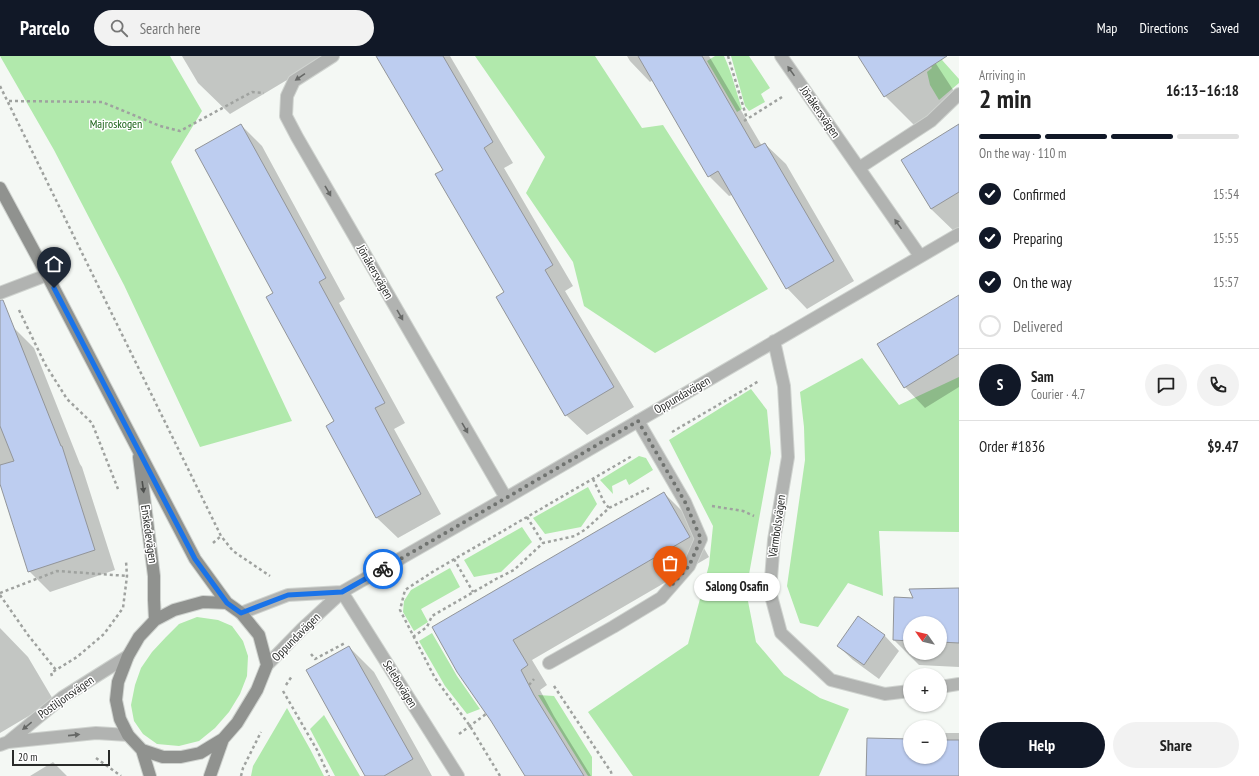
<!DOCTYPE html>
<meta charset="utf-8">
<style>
:root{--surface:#fff;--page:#f2f2f2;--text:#222;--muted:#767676;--line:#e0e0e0;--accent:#111827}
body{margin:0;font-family:"PT Sans Narrow",sans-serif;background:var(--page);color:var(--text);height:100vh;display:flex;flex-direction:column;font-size:15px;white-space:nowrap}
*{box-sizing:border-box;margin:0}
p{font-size:13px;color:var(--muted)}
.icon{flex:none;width:22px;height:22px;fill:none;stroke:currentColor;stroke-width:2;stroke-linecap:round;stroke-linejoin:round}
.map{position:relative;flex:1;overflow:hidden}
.side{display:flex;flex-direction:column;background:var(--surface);width:300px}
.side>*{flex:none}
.needle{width:26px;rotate:304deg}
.fabs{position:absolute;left:903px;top:560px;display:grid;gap:8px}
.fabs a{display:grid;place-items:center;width:44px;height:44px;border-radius:50%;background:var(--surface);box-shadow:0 1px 3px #0004;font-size:20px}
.scale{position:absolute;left:12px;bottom:10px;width:98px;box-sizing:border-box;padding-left:4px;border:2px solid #292b29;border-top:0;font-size:11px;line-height:14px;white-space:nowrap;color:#292b29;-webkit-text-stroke:3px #fff;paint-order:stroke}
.pin{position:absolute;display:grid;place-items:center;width:34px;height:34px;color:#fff;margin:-41px -17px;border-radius:50% 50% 50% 0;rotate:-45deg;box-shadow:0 0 4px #0007}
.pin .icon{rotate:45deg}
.courier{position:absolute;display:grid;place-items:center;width:40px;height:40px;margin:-20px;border:3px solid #1a73e8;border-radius:50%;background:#fff;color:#222;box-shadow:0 1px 5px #0007}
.bubble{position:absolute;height:28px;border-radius:14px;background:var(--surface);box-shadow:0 1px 3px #0004;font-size:13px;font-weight:700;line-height:28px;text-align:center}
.summary em{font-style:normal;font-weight:700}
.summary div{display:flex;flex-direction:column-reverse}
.summary{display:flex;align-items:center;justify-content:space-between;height:68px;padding:0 20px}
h1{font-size:26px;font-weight:700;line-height:30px}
.bar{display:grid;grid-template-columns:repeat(4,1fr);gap:6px 4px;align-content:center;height:48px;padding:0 20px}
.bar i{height:5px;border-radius:3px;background:var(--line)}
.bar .on{background:var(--accent)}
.bar p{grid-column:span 4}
.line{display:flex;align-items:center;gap:10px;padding:0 20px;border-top:1px solid var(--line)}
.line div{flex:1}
.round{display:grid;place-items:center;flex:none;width:42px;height:42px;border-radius:21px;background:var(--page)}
ol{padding:0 20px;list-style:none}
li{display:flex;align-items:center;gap:12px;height:44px}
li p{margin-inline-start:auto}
li .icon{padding:4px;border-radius:50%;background:var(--accent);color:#fff;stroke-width:4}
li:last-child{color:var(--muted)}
li i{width:22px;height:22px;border:2px solid var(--line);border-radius:50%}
.button{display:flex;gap:8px;margin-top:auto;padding:8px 20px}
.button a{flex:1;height:46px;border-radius:24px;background:var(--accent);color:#fff;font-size:16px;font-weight:700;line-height:46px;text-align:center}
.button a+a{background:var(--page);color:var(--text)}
header{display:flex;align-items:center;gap:24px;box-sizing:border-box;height:56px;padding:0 20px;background:var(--accent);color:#fff}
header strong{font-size:19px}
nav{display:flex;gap:22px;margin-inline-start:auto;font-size:14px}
.search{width:280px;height:36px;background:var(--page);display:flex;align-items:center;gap:10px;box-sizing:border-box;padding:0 14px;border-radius:22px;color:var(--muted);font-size:15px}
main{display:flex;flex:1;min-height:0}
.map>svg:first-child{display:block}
.green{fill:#b1e9ac}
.shadow{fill:#0003;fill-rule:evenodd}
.building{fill:#bdcdf0;stroke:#929599}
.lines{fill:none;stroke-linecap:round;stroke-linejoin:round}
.lane-casing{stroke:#cfd3cf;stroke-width:14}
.street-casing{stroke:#cfd3cf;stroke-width:14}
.secondary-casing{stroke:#cfd3cf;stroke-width:14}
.path{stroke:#9fa29f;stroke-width:2.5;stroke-dasharray:3 3;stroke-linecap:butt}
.lane{stroke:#b1b3b1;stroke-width:12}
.street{stroke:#b1b3b1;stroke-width:12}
.secondary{stroke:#90928f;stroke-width:12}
.oneway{fill:#666866}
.oneway2{fill:#4d4f4d}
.done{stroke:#707370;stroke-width:4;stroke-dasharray:0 7.2}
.route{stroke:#1a73e8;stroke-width:5}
.labels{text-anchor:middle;stroke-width:3;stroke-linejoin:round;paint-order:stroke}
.street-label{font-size:12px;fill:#292b29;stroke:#fff}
.park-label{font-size:12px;fill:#1a6218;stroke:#fff}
</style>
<header>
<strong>Parcelo</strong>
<div class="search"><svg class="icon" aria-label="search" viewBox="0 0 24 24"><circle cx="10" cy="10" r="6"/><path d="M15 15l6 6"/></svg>Search here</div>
<nav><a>Map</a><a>Directions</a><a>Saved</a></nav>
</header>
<main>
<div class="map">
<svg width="959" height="720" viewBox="0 0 959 720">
<rect width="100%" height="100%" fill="#f4f8f4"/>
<path class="green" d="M0,0H170L202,55L171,106L292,365L200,391L124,229L54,94Z
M475,0H595L642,72L663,69L768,233L655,297L584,250L573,206L526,137L545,101Z
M715,0H724C732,17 736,35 742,53L737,56L707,5Z
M731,0H749L770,32L761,38L765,46L749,55L745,50Z
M924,0H945L942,4L959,23V27L939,44L930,29L927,16L932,12Z
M862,302L899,349L959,321V476L879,475L883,540L848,527L818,571L800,567L787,530L805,404L804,371L800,336Z
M751,333L767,354L771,397L746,535L756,586L784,619L820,642L849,653L819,720H633L588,656L688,588L709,509L713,470L669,384Z
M639,400L646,402L653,414L629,429L626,423L612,430L613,438L600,424Z
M588,431L597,448L581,471L545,478L533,462Z
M522,471L532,486L501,516L474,521L464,504Z
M450,512L460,531L421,553L428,566L414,575L403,556L404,545L411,534Z
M197,561L218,564L232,570L243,585L248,600L247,620L240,638L229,656L215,672L199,685L179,690L157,688L143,678L134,665L131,649L135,629L141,612L152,596L166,581L179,568Z
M432,577L457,620L480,653L467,658L445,630L419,585Z
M538,639L554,640L592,701V720H588Z
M287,652L310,693L324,720H251L253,710Z
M324,659L360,720H335L310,673Z"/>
<path class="shadow" d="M182,0H327L230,58L198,27Z
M378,0H450L513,107L504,112L573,230L565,235L634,351L587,379L566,359L445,114Z
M627,0H709L762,90L765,88L786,108L854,225L807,253L787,232L732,139L729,140L709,120L653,24L650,26L630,5Z
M859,0H931L959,43L916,71L885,40Z
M241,69L262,90L345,243L339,247L405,367L394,373L441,458L398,482L377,462L327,370L335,365L274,237Z
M959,69V180L931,153L902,104Z
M959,240V331L925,352L905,331Z
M13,271L34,292L80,408L82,411L115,514L50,536L29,515L0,424V276Z
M664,437L684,457L709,501L532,604L547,629L540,634L554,660L591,720H526L492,665L458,615Z
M959,533V611L919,609L894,584L915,543ZM910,567H940V597H910Z
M858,561L885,580L899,595L879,623L853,604L838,590Z
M0,572L28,601L54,645L0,677Z
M349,591L374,616L432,720H366Z
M941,677H959V720H867L910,684V701H940V685H941Z
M53,706L67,720H30Z"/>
<path class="building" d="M376,0H443L493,86L484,92L553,209L545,214L614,331L565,360L496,241L504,236L435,118L443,114Z
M638,0H702L755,92L765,87L834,205L786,233L718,115L708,121Z
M858,0H947L884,41Z
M241,68L326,222L319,226L385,347L375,352L421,438L376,462L326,370L334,365L266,241L273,237L195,94Z
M959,68V136L931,153L901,104Z
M959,239V298L904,332L877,288Z
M0,244H3L61,390H62L95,494L28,516L0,428V409L14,405L0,370Z
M664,436L690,481L513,584L528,609L521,614L534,639L584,720H525L491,665L457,616L432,571Z
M959,532V587L940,586V567H910V585L893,584L894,541L913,542L909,533Z
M858,560L885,579L864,609L837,590Z
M349,590L413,703L384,720H365L306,614Z
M867,682L910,683V701H940V684H959V720H866Z"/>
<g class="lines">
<g class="lane-casing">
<path id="lane" d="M549,607L613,571L661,542L689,510L701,483L685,446L638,365"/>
</g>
<g class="street-casing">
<path id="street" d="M333,0L294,25L287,40L286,60L297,81L506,442
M781,0L920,200
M859,112L931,65L959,38
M0,237L47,219
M774,285L784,330L788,401L774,484L770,536L781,577L831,624L885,638L910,635
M342,536L458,720
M241,557L288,539L342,536
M267,609L302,573L342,536L506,442L959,178
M940,631L959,628
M8,686L96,677L128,679
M0,689L8,686L63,641L128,600"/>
</g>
<g class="secondary-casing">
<path id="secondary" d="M0,132L47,219L195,503L227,547L241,557L259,579L267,609L257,634L237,667L223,683L200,697L181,701H163L142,694L128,679L120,663L116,644L118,626L128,600L139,581L155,564L174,554L203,546L227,547
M139,401L154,520V544L155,564
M142,694L150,720
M210,720L223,683"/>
</g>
<path class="path" d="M728,0L747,63
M0,30L221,480L233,495L270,520
M9,45L102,46L160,70L180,75L252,36L264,37
M744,65L782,41
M19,254L45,308L67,343L92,367L118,433
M672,376L759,325
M593,423L604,446L609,452
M712,450L743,455L754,460
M527,461L543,487
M213,487L221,480
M454,503L473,536
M0,537L57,515L128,520
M0,539L28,579L56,614
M413,581L427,571L432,560L496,523L514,514L543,487L575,480L586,473L609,452L649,432
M311,598L315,603L345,587
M52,620L51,617L77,601L104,578L123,552L127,520L126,505
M286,629L292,620
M529,629L534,623
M554,630L611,716L612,720
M283,635L317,694L329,720
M459,678L486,658
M96,702L121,720
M241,720L243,712L261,676
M500,720L470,670L435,622L400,554L405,534L434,515L632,400"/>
<use href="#lane" class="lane"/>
<use href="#street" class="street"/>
<use href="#secondary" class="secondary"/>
</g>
<defs><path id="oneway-solid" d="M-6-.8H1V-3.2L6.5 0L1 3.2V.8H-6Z"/></defs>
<g class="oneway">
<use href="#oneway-solid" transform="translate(791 15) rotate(-125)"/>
<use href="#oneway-solid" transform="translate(300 21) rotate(146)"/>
<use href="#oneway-solid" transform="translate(328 135) rotate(60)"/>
<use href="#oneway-solid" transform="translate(898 168) rotate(-125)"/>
<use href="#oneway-solid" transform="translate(400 259) rotate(60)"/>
<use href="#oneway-solid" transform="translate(465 372) rotate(60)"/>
<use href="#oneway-solid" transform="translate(27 670) rotate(141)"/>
<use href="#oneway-solid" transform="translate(74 679) rotate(-6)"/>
</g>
<use class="oneway2" href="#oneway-solid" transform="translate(143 431) rotate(82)"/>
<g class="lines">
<path class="done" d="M383,513L506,442L638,365L685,446L701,483L689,510L670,531"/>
<path class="route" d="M54,232L195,503L227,547L241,557L288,539L342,536L383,513"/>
</g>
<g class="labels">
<g class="street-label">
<text transform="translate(820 56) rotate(55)" y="4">Jönåkersvägen</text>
<text transform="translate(375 216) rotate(60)" y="4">Jönåkersvägen</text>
<text transform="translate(682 339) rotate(-30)" y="4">Oppundavägen</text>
<text transform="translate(777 470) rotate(-82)" y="4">Värmbolsvägen</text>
<text transform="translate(149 478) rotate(82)" y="4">Enskedevägen</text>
<text transform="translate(296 581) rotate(-45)" y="4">Oppundavägen</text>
<text transform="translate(400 628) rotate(58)" y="4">Selebovägen</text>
<text transform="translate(66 641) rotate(-35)" y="4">Postiljonsvägen</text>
</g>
<g class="park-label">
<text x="116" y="72">Majroskogen</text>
</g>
</g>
</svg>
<div class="fabs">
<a><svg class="needle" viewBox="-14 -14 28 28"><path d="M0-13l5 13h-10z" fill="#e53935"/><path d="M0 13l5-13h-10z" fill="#767676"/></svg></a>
<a>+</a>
<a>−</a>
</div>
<div class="scale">20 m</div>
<div class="pin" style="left:670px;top:531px;background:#ea580c"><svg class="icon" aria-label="bag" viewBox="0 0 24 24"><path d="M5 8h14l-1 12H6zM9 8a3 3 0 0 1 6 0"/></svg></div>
<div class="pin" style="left:54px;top:232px;background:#1f2937"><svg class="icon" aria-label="home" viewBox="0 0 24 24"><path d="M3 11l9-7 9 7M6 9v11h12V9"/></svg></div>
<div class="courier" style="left:383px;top:513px"><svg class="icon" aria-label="bike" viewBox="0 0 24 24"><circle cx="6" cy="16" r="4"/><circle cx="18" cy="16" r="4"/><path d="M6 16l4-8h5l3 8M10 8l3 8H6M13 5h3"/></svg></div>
<div class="bubble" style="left:694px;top:517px;width:86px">Salong Osafin</div>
</div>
<section class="side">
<div class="summary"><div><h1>2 min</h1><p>Arriving in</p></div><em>16:13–16:18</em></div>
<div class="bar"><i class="on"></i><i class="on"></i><i class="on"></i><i></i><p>On the way · 110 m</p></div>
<ol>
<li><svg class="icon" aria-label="check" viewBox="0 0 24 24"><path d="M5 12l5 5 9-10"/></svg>Confirmed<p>15:54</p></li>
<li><svg class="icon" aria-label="check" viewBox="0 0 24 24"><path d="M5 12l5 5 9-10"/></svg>Preparing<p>15:55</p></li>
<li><svg class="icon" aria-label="check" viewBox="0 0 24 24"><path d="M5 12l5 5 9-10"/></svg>On the way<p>15:57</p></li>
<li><i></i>Delivered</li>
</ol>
<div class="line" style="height:72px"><b class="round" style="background:var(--accent);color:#fff">S</b><div><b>Sam</b><p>Courier · 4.7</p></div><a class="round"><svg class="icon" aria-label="chat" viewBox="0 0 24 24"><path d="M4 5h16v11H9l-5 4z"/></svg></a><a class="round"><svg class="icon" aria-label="phone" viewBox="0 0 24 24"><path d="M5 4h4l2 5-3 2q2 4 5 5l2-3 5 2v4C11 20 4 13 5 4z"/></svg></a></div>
<div class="line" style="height:52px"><div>Order #1836</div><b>$9.47</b></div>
<div class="button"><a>Help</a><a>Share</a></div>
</section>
</main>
